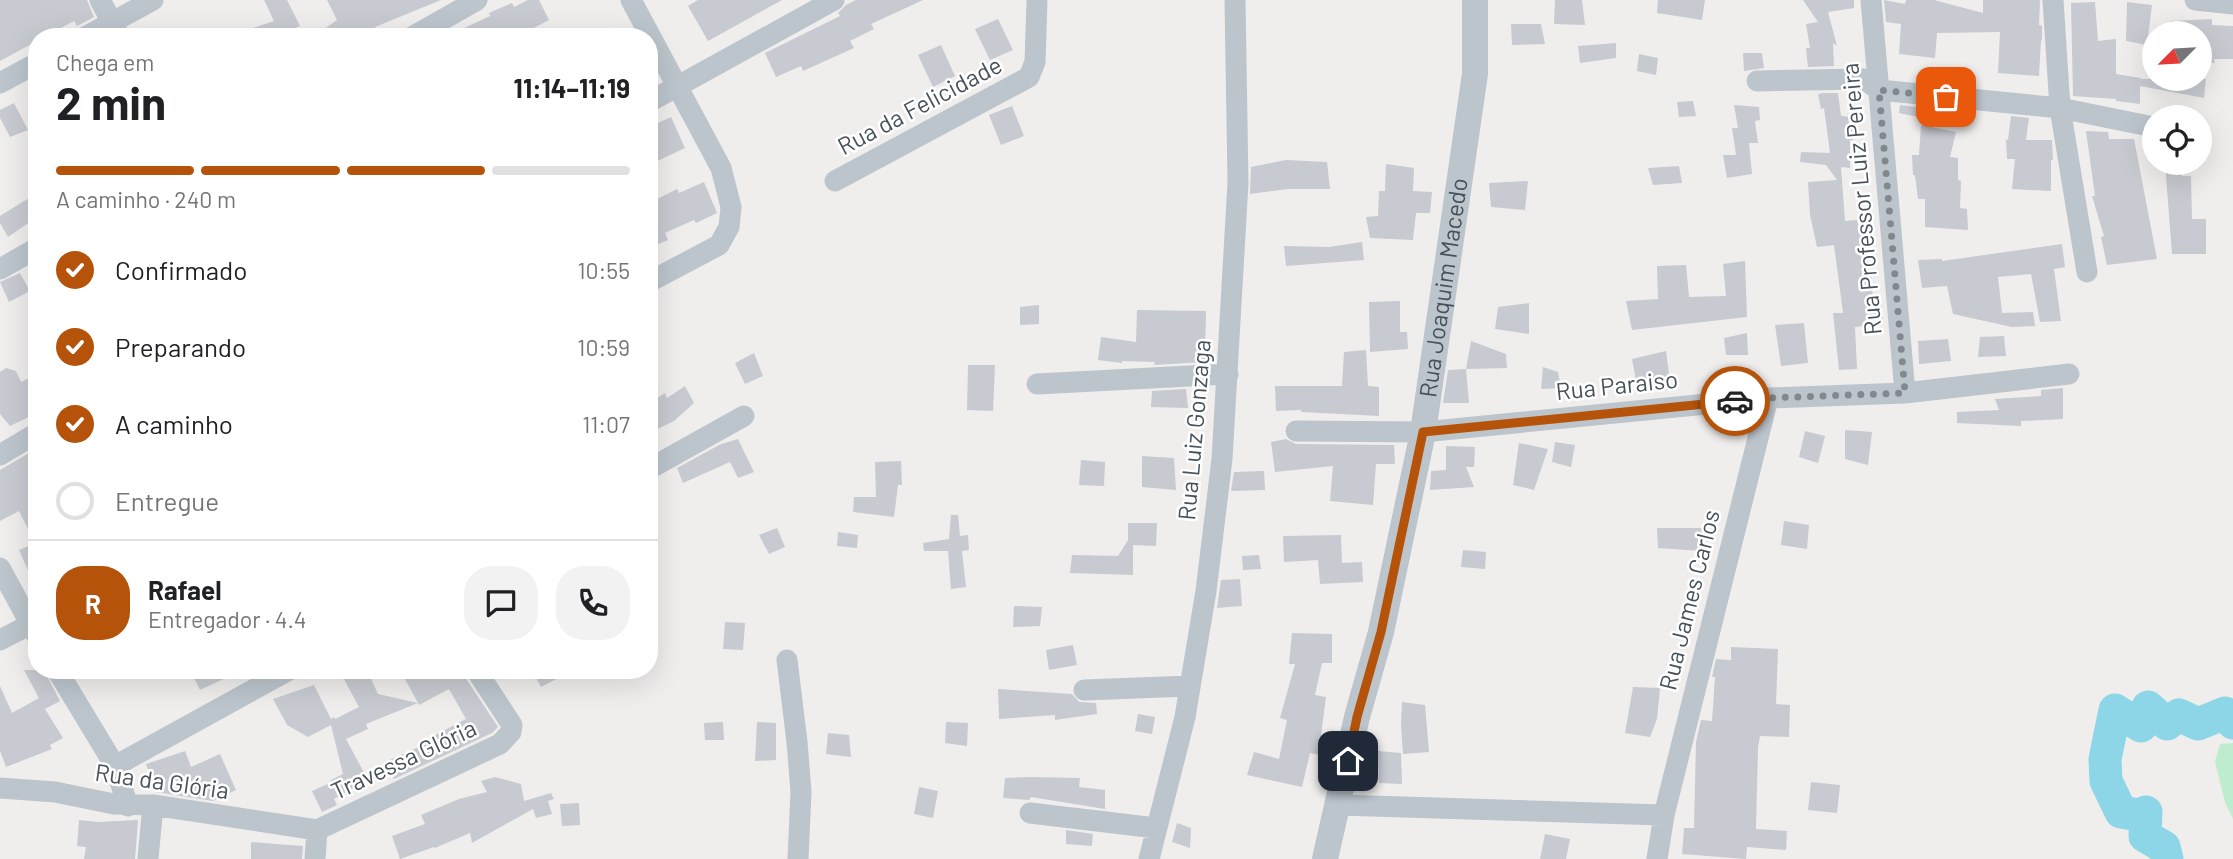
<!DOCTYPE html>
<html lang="pt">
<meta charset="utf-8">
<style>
:root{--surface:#fff;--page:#f2f2f2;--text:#202124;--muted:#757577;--line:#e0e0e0;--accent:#b45309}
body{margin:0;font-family:Barlow,sans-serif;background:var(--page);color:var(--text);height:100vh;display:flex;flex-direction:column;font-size:26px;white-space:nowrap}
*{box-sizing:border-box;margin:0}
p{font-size:23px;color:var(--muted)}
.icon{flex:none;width:38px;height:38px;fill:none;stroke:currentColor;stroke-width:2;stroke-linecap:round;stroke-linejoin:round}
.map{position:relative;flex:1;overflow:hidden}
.drawer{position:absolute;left:28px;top:28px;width:630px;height:651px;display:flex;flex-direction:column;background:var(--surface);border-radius:28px;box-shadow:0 7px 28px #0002}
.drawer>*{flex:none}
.needle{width:46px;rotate:246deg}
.fabs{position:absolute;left:2142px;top:21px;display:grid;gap:14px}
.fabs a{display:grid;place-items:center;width:70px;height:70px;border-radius:50%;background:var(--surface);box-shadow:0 7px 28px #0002;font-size:35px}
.pin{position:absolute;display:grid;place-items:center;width:60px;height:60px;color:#fff;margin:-30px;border-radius:14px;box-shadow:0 4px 10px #0006}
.courier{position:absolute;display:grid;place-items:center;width:70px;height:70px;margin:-35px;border:5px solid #b45309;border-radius:50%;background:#fff;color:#222;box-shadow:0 2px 9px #0007}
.summary em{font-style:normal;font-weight:700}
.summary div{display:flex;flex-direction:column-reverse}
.summary{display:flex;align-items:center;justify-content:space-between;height:119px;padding:0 28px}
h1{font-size:46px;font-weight:700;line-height:52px}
.bar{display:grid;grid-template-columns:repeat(4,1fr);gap:10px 7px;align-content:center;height:84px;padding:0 28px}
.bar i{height:9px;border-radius:5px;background:var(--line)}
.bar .selected{background:var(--accent)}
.bar p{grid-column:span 4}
.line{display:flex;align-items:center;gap:18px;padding:0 28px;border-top:2px solid var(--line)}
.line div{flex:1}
.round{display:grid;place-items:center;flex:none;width:74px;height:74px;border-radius:28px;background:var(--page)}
ol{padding:0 28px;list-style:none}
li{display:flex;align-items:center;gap:21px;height:77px}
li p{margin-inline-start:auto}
li .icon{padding:7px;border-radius:50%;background:var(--accent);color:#fff;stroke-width:4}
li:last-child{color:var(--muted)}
li i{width:38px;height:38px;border:4px solid var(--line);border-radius:50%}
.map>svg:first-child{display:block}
.green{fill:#bdecce}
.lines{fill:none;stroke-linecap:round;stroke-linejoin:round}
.river{stroke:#8cd6e7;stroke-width:33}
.building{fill:#c7cad0}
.minor{stroke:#bcc5cc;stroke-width:21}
.tertiary{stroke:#bcc5cc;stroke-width:26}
.done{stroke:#82888d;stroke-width:7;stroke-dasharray:0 12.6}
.route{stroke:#b45309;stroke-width:9}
.labels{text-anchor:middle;stroke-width:5;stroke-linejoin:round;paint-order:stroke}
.street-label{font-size:24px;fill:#46515a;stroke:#fff}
</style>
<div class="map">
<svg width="2233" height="859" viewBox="0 0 2233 859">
<rect width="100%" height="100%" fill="#f0eded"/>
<path class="green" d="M2233,743V819L2225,802L2215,762L2220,744Z"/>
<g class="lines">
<path class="river" d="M2167,859L2164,847L2145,836L2146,812L2139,815L2121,812L2106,781L2105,759L2115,710L2141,726L2148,707L2167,724L2179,715L2198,724L2225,713L2233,723"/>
</g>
<path class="building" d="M0,0H87L94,17L77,26L74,21L44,37H37V41L0,61Z
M264,0H287L300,26L276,37H235V34L274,21Z
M327,0H441L375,27L383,37H313L337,20Z
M528,0H539L549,20L526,32L528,37H445L490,16L489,13L512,3L514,7Z
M698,0H782L708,41L688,6Z
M856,0H923L871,24L874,29L850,41L854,48L803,71L801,66L776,77L765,53L840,16L838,13L846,5Z
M1555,0H1582L1585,25L1554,24Z
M1658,0H1705L1702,20L1657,13Z
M1803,0H1854V8L1828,12L1837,46L1833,43L1834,66L1808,67L1806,48H1810L1806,24L1818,22Z
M1884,0L1905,4L1906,0H1934L1983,13V0H2040L2039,25L2042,26V41L2041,40L2039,76L1998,73L2000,32L1937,33L1935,58L1899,54L1901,24L1886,22Z
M2095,2L2098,41L2116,39V74L2141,78L2140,83L2141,79H2206L2204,98L2140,86V104L2116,101V99L2073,96L2071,3Z
M2127,2L2152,5L2147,45L2126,41Z
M998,19L1013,50L990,60L975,29Z
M2212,19V25L2233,26V59H2214L2215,63L2200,62V33H2170V21Z
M1511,24H1541L1545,44L1512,45Z
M1616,43V58L1580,63L1578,46Z
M941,45L955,76L933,87L918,55Z
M1743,53H1762L1764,68L1744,71Z
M1639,54L1658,58L1656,75L1637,71Z
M1823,93H1838L1841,116L1851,117L1853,140H1850V168L1841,167L1845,221L1857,220L1863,245L1865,244L1869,270H1871L1873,300L1881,299L1883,324L1855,327L1857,369L1839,370L1833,313H1843L1834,245L1817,247L1810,215L1808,182L1837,180L1826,165L1800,162L1801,152L1830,153L1824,108L1821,109L1818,94Z
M1693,101L1696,116L1679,117L1677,102Z
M14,103L28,130L10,137L0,118V110Z
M1734,105L1759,107L1760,120L1755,121L1758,143H1749L1752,174L1727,178L1723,155H1736L1732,128H1738Z
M1900,105L1935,109L1933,120L1899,113Z
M1012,106L1024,136L1001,145L989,115Z
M2011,116L2029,118L2026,140H2052L2053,160H2051V191L2012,189L2015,159H2007L2006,139L2008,140Z
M671,117L685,148L649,165V127Z
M1921,125L1956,132L1950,157L1958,158V180L1961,181L1960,208L1967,209L1968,230L1925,227V199H1918L1915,175H1913L1912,155H1919Z
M2086,131L2108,132L2109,139H2134L2157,259L2107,265L2101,237L2104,236L2092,196H2095Z
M1286,160L1327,162L1330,189H1288L1250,194L1251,167Z
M2165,163H2181L2182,176H2191L2192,219H2206V254H2172Z
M1386,164L1414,168L1413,191L1432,192L1430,213H1416L1413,240L1370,238L1366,217L1378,216L1379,191H1385Z
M1679,166L1682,183L1653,185L1648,168Z
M1528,181L1525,210L1491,207L1489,183Z
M704,182L717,213L696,223L694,220L665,233L668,240L649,248V211L658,207L655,200L677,189L679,193Z
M37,193V217L8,237L0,223V216Z
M1362,242L1364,260L1286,266L1284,246L1329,247Z
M2062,244L2065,267L2054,269L2061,321L2040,322L2031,274L1998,277L2002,313L2033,312L2035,326L2012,327L1953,314L1947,286L1922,288L1918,260L1942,259V261Z
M1745,261L1747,317L1632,330L1626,301L1658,299L1657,266L1686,265L1689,297L1726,296L1723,264Z
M20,273L30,291L9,302L0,282Z
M1400,301V332H1407L1408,349L1370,352L1369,302Z
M1529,303V334L1495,329L1498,307Z
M1039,305V324L1020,325V307Z
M1137,310L1206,311L1205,362L1154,365L1155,362L1122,361V363L1098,360L1101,337L1136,342Z
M1804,323L1808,363L1781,366L1775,325Z
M1747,333L1748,355H1726L1724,338Z
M2004,336L2006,356L1978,357L1980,337Z
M1948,339L1951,361L1919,364L1918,341Z
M1471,341L1506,354L1507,368L1466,369Z
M1366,350L1368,386L1379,387V416L1301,412V410L1276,411L1275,386H1342L1344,352Z
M1666,351L1671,389L1638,391L1632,359Z
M754,353L763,376L745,384L735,363Z
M968,365H995L993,411L967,410Z
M1543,367L1558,372L1561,388L1541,389Z
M6,368L16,371L21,382L37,374V413L10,426L0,414V372Z
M1466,369L1469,403H1443L1448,370Z
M685,386L694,403L674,421L649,433V403L665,393L667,398Z
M2063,388V419L2021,421V426L1957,423V412L1999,410L1995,399L2041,396V390Z
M1186,389L1188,408L1151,407L1152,391Z
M1845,430L1872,432L1868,465L1845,459Z
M1805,431L1825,436L1818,463L1799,457Z
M738,439L754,472L738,478L730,462L683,483L677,468L721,444Z
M1286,439L1296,444L1394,445L1395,464H1376L1373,505L1330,501L1333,466L1275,472L1271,442Z
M1555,442L1575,445L1571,467L1552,462Z
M1519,443L1548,449L1534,490L1513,485Z
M1446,446L1475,447L1474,467H1466L1474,487L1430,490L1431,471L1446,470Z
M29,453L37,469V591L19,550L35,543L19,511L0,521V470Z
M1142,456L1174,458L1176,490L1142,487Z
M1081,460L1105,462L1104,486L1079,485Z
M901,461L902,485H898L894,517L853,512L854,497H876L875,462Z
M1264,471L1265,490L1231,491L1234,472Z
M951,515H958L960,536L968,535L969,550L962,551L966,587L951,589L948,551H924L923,543L949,539Z
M1784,521L1809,525L1807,549L1781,545Z
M1128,523H1157L1156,546L1133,545V575L1070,573L1072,555L1118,556L1128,540Z
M777,528L785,547L769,554L759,535Z
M1657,528H1702L1701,551L1658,548Z
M838,532L858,535L857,548L837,546Z
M1341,535L1342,563L1362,562L1363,582L1320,584L1318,560L1284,562L1283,536Z
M1463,550L1486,552L1485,569L1461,567Z
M1259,555L1261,569L1243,570L1242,556Z
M1240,579L1242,606L1217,608L1221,580Z
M1014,606L1042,607L1040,626L1013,627Z
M725,622L745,623L743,650L723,649Z
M1292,633L1332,634V663H1322L1315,695L1326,697L1321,735H1325L1321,755L1310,753L1302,787L1247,775L1254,752L1279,759L1287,720L1280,718L1295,664H1289Z
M1073,645L1077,665L1049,670L1046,650Z
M1731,647L1778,649L1776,704L1790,705L1789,737L1760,736L1758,748L1756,829L1787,831L1786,850L1747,847L1746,859L1682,854L1684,828H1694L1696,742L1701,720L1712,721L1715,677H1712L1716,659L1731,660Z
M24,670H44L60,701L45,709L63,738L50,745L52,749L6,767L0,751V686L12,713L39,698L41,702Z
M201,670H243L200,690L192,674Z
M339,670H367L378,694L418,703L400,670H463L465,677L498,727L492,733L394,779L385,762L419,747L418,744L466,719L449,689L419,705L418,703L366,724L368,729L346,739L368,780L334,799L337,805L322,812L312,791L332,782L331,780L343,774L331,725L308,737L287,725L273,699L314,685L331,719L334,717L335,719L359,707Z
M532,670H574L541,687Z
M1633,687L1660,688L1657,719L1650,737L1625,733Z
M998,689L1072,694L1079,702L1096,703L1097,714L1055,720V715L999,719Z
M1402,702L1425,705L1429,752L1403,754L1401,726Z
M1138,714L1155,717L1152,734L1135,731Z
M723,722L724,740H705L704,723Z
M757,722L776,723V760L755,761Z
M946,722L968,723L967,746L945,743Z
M828,733L849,735L851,757L826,754Z
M185,751L191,767L220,754L236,790L213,801L156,792L146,764Z
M1378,751L1401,753L1402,784L1379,783Z
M495,777L521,784L524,801L551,793L554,799L548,801L552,814L536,818L533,809L472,843L470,833L435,848L434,847L400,859L392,836L425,824L421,815L459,799L487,792L481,781Z
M1032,777L1080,778L1079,787L1105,790V809L1031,797L1029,800L1003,798L1005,778Z
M1811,782L1840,785L1837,813L1808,810Z
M919,787L938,791L933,818L914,814Z
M579,803L580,825L562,826L560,804Z
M79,820L98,822L138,820L135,859H84L86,847L77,846Z
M1177,823L1191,828L1190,848L1172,842Z
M1066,830L1093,834L1092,846L1066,844Z
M1545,834L1570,839L1566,859H1540Z
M251,842L303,846L302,859H251Z"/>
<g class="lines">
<path class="minor" d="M100,0L120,37
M631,0L721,168L731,207L729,227L719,245L649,282
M1871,0L1905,393
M2053,0L2060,108L2087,272
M2195,0L2233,4
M85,37L153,0
M412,37L477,0
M1757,81L1864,79L1879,90L2060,108L2154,127
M0,83L37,63
M649,102L834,0
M835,181L1029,77L1035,62L1037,0
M0,269L37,248
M1037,384L1228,374
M1296,431L1423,432L1768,398L1905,393L2069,374
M0,455L37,433
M649,469L744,416
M0,568L37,636
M0,640L37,621
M787,660L797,742L801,792L798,859
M57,670L115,766L128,806
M1084,690L1190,686
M115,766L289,670
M0,788L55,792L114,804L153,805L317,830
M1338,805L1664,815
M1030,813L1156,828
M317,830L500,744L511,732L512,725L476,670
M148,859L153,805
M315,859L317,830
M1149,859L1185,717L1206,591L1222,459L1238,183L1235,0
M1657,859L1664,815L1768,398"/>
<path class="tertiary" id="s1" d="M1325,859L1357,717L1381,632L1423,432L1475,74V0"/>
</g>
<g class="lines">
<path class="done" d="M1735,401L1768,398L1905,393L1879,90L1946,97"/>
<path class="route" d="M1348,761L1357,717L1381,632L1423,432L1735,401"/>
</g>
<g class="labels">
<g class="street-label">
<text transform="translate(920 106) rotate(-28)" y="8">Rua da Felicidade</text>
<text transform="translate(1862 199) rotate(-95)" y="8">Rua Professor Luiz Pereira</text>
<text dy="8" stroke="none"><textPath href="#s1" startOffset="584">Rua Joaquim Macedo</textPath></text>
<text transform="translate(1617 386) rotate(-6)" y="8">Rua Paraiso</text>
<text transform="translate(1195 430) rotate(-85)" y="8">Rua Luiz Gonzaga</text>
<text transform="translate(1690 600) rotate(-76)" y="8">Rua James Carlos</text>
<text transform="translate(404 760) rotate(-25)" y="8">Travessa Glória</text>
<text transform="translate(162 782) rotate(8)" y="8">Rua da Glória</text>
</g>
</g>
</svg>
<div class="fabs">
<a><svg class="needle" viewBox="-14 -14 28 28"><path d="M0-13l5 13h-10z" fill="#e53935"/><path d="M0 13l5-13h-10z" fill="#757577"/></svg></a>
<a><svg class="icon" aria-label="locate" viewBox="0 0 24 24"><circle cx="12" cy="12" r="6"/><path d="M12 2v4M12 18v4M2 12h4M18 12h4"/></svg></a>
</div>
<div class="pin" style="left:1946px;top:97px;background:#ea580c"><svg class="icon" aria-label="bag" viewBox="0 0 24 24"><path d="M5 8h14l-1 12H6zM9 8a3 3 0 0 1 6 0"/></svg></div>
<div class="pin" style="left:1348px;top:761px;background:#1f2937"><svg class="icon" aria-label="home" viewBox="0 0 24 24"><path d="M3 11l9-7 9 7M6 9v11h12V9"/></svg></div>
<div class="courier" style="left:1735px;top:401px"><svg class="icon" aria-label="car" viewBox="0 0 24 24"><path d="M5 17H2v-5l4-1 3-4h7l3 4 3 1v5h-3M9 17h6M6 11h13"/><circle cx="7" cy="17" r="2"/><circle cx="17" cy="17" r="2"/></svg></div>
<section class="drawer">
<div class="summary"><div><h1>2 min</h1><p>Chega em</p></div><em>11:14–11:19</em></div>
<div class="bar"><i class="selected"></i><i class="selected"></i><i class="selected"></i><i></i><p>A caminho · 240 m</p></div>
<ol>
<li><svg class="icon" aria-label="check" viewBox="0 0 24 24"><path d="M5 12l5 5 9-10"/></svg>Confirmado<p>10:55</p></li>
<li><svg class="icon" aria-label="check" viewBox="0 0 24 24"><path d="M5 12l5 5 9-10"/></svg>Preparando<p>10:59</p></li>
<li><svg class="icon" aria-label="check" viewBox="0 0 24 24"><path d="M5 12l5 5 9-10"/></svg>A caminho<p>11:07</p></li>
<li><i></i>Entregue</li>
</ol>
<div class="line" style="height:126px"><b class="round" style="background:var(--accent);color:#fff">R</b><div><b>Rafael</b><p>Entregador · 4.4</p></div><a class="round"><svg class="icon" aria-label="chat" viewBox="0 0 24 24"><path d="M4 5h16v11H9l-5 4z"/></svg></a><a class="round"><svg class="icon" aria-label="phone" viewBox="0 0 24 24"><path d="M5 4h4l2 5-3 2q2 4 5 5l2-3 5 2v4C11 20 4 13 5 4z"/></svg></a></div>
</section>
</div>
